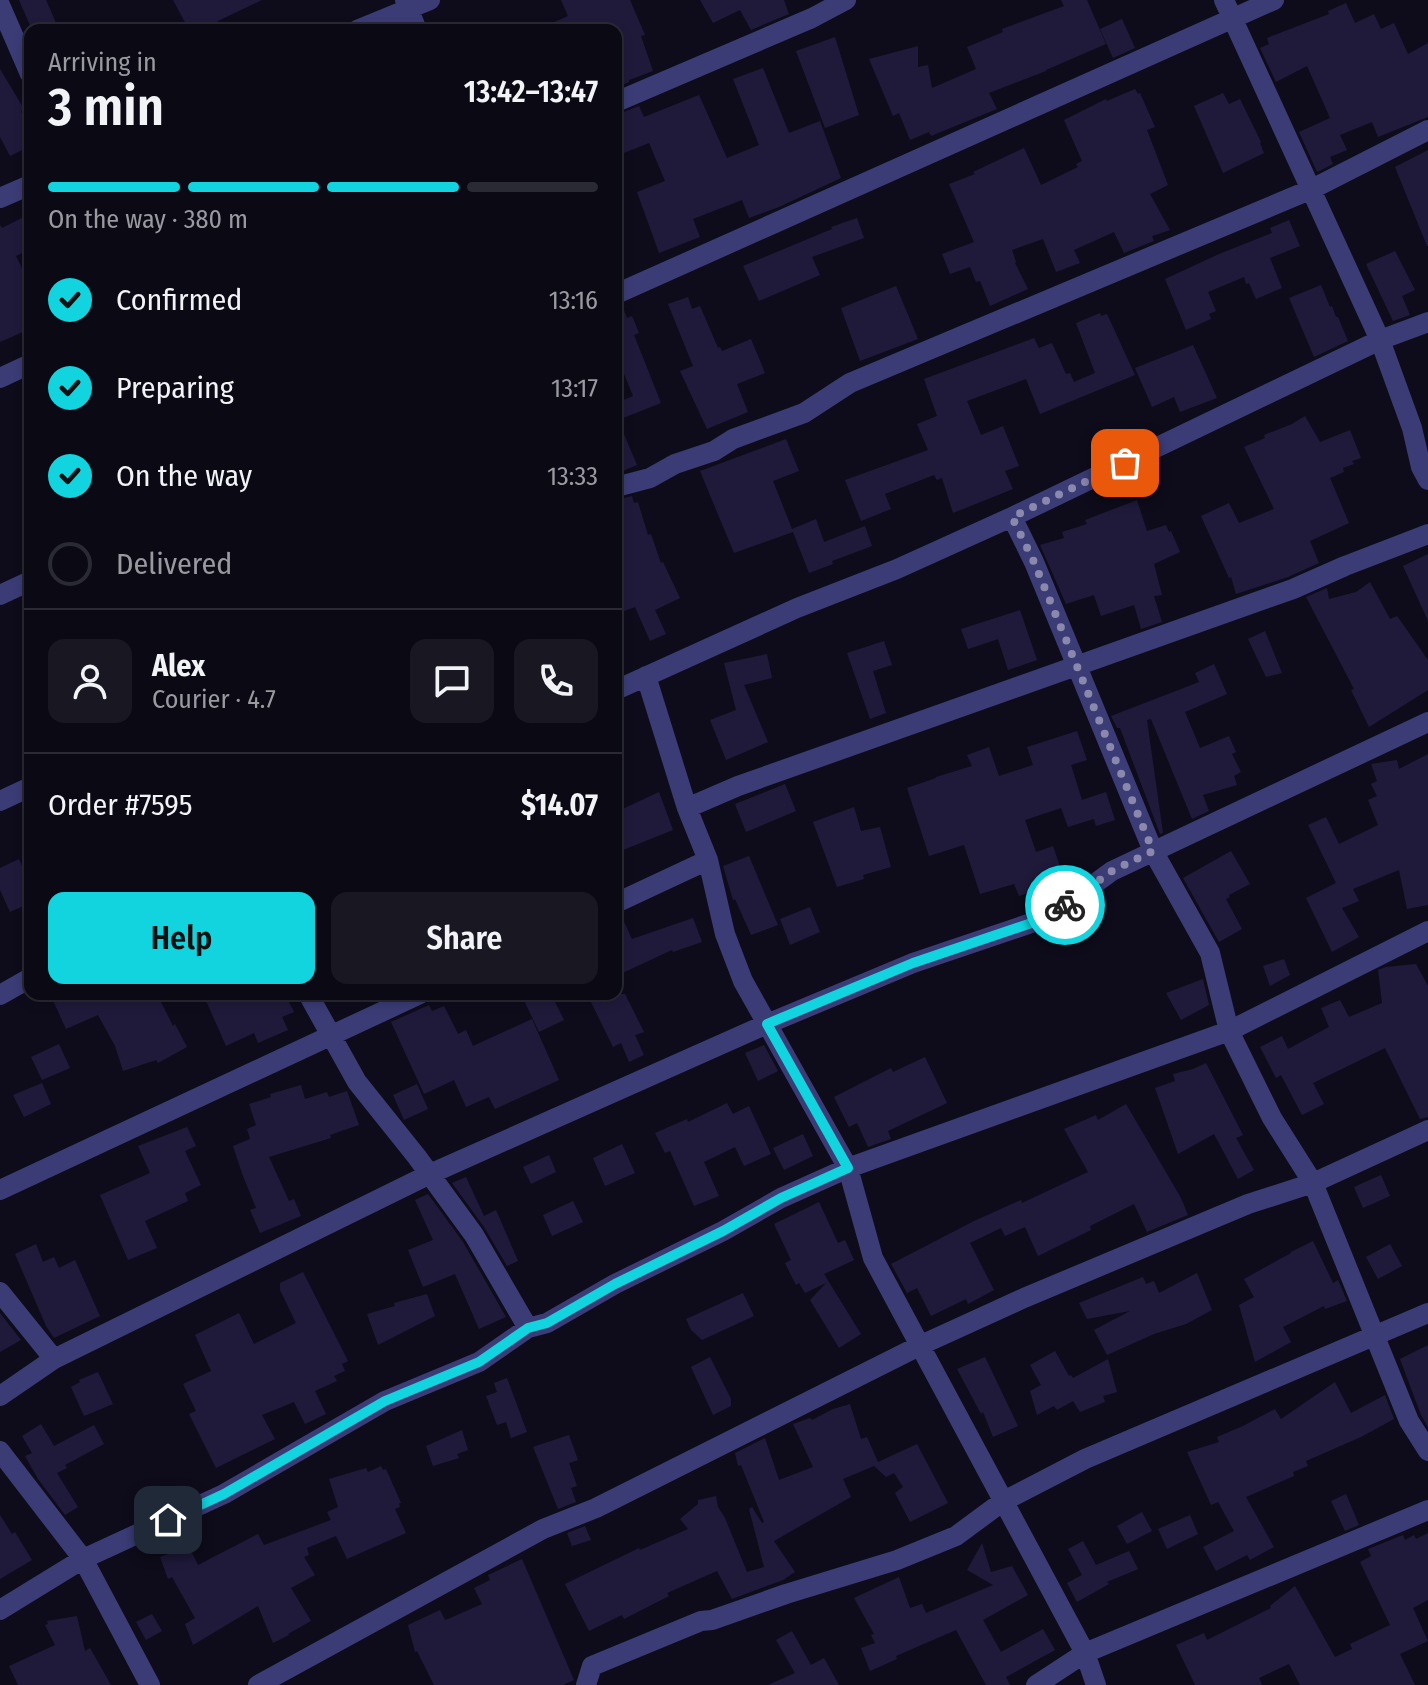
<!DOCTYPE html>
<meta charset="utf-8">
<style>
:root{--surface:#0a0914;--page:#181722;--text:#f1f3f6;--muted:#999aa0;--line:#2a2a34;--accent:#12d4df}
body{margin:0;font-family:"Fira Sans Condensed",sans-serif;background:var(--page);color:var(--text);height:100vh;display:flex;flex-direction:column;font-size:30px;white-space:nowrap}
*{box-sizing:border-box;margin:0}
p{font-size:26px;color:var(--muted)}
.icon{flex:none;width:44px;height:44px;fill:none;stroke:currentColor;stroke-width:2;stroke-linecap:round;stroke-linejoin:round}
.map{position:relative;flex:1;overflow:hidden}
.panel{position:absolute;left:24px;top:24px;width:598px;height:976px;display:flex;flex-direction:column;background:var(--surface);border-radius:16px;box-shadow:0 4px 12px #0003,0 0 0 2px var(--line)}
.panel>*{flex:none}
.pin{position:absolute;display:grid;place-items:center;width:68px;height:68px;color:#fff;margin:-34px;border-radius:16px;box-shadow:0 4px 12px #0006}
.courier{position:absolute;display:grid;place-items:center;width:80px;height:80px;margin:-40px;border:6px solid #12d4df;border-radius:50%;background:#fff;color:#222;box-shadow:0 2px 10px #0007}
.headline em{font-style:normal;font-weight:600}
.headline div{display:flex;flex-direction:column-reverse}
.headline{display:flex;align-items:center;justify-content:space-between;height:136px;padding:0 24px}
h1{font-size:52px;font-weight:600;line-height:60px}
.bar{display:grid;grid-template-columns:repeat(4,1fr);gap:12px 8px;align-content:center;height:96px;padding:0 24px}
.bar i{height:10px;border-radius:6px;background:var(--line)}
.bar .active{background:var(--accent)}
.bar p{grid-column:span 4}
.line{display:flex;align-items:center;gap:20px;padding:0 24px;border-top:2px solid var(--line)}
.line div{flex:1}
.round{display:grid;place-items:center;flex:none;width:84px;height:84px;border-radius:16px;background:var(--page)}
ol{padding:0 24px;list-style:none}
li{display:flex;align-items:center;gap:24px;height:88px}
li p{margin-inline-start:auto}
li .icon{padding:8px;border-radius:50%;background:var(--accent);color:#111;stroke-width:4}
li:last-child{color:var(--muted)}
li i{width:44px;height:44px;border:4px solid var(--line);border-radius:50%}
.button{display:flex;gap:16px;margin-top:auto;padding:16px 24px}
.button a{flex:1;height:92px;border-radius:16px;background:var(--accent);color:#111;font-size:32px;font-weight:600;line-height:92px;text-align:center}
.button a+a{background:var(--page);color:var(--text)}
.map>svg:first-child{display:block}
.building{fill:#1f1a3a}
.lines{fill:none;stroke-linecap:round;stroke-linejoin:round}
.minor{stroke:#3b3c76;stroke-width:20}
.done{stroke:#8b88ad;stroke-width:8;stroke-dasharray:0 14.4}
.route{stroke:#12d4df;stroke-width:10}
</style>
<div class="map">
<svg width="1428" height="1685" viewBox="0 0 1428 1685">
<rect width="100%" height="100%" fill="#0e0c1b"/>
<path class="building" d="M19,0H46L57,25L45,30H32Z
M173,0H262L218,21L219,24L207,30H189Z
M561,0H630L645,35L641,36L653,71L629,80V82L616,88V30H536L568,16Z
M700,0H784L789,14L751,30L740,10L713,23Z
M1061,0H1087L1106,44L1046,70V71L989,93L997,109L931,136L929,132L910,140L899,113L893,116L869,59L918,46V67L928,65L932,88L976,69L967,47L1003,32L1002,29L1064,6Z
M1346,3L1355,23L1374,14L1381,29L1394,23L1408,54L1428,43V117L1378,137L1372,122L1340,135L1347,150L1330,157L1333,164L1317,172L1299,132L1330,118L1307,66L1276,82L1260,48L1269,44L1267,38L1329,14L1328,11Z
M1122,19L1135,48L1113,58L1100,29Z
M835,37L859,115L825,128L796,51Z
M763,68L789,133L820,121L841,178L779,207L749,218L742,200L693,219L700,237L659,253L637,192L665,181L649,143L616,156V115L639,106L644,117L699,95L727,158L759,145L733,79Z
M0,69L24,109L21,111L30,131V146L10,156L0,137Z
M1135,89L1138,94L1140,93L1155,127L1147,130L1168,185L1150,194L1170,230L1152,236L1154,241L1124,253L1114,232L1074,250L1080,263L1056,272L1043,239L1012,250L1016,262L1015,263L1028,289L990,306L980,281L976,282L970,267L950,274L942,254L974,242L949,184L975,174L973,172L1024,148L1041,185L1078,167L1076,164L1082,161L1064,120L1106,99L1107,101Z
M1223,93L1229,104L1240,99L1261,142L1260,143L1264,153L1223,173L1194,106Z
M1428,150V246H1427L1395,167Z
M30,214V249L16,256L30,285V329L0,342V225L2,228Z
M857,218L864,238L812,257L820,275L759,301L743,266L832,229L831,227Z
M1289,220L1300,246L1270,258L1282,288L1256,299L1249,283L1246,284L1244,277L1208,292L1216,311L1209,314L1211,319L1186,330L1165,279L1219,254L1272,233L1270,228Z
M1395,251L1415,290L1402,296L1410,315L1393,321L1366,264Z
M1321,285L1330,307L1332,306L1336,317H1338L1348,341L1314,357L1289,298Z
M896,286L918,339L860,361L841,308Z
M688,297L692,309L700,306L718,348L720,347L722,351L751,339L765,373L737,384L748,412L707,429L680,371L693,366L668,304Z
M622,305L627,318L632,316L639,333L634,335L661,403L618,420L637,465L616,474V403L633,396L616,354V307Z
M1100,313L1101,316L1107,314L1135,375L1040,414L1026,379L967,401L981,435L1003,426L1019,466L1005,471L1013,489L953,513L942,478L937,480L934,475L885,494L891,509L861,521L845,480L928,450L917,424L937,416L924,379L1034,338L1039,348L1052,343L1066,374L1070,373L1074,382L1095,373L1076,323Z
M1193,345L1217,398L1180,412L1174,397L1152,407L1135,368Z
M1305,416L1320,442L1350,430L1361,458L1352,461L1354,464L1343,468L1344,472L1330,478L1349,523L1310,541L1319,563L1288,577L1236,594L1231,577L1229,578L1201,516L1229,503L1239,523L1274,509L1244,447L1265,438L1264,435L1292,424Z
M786,439L799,471L773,481L792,529L816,519L824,542L865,526L872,546L832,561L833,564L809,573L793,532L734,553L700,471Z
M632,496L634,503L638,502L648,535L651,534L661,563L663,562L680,598L655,610L666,634L650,641L635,607L616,614V500Z
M1137,500L1147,531L1166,525L1169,532L1171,531L1180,552L1154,564L1162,595L1154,596L1162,622L1141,629L1134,605L1101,616L1094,595L1066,604L1040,545L1064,538L1062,532L1087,524L1085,520Z
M1428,554V621L1403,566Z
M1370,582L1390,619L1397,616L1428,660V690L1369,727L1351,690L1354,689L1306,597L1327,588L1329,599L1356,592Z
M1020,610L1037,660L1008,670L998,639L968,649L961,629Z
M1265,631L1282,673L1266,677L1248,639Z
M884,641L892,665L873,671L886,713L870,719L847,653Z
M767,654L772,678L744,685L768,742L726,760L710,720L736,710L724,663Z
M1214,664L1227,694L1185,712L1200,748L1229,736L1236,752L1232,754L1241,772L1234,776L1237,785L1203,795L1209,811L1192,819L1151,719L1147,720L1163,833L1160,834L1120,728H1117L1111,716L1199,682L1195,673Z
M1077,731L1087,760L1071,765L1082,800L1106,792L1115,820L1096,826L1094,819L1068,827L1061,808L1025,820L1036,852L1053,846L1065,881L1019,896L1014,884L980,894L964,845L929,856L907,788L936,778V777L972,766L967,755L989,747L999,776L1033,765L1027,747Z
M1428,754V905L1407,909L1399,870L1353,889L1359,901L1342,908L1359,937L1332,952L1306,898L1336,883L1308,825L1326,817L1339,844L1378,825L1368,800L1377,796L1371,784L1377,781L1371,764L1397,760L1399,769Z
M785,784L796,811L746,832L735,804Z
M659,792L673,830L623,850L616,833V812Z
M854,807L861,831L880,827L891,867L863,875L864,879L837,887L813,822Z
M1231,851L1250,884L1229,895L1230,897L1226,899L1242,929L1219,942L1183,878Z
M749,856L778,925L751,935L735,899L733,900L723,866Z
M19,859L30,884V903L10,912L0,890V868Z
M810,907L820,932L790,945L780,919Z
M621,915L632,939L693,918L702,942L673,952L672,950L616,976V916Z
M1284,959L1290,975L1270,986L1263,966Z
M1416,964L1428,986V1117L1420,1119L1385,1048L1313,1083L1324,1104L1302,1115L1281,1075L1276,1078L1260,1047L1282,1036L1288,1049L1329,1027L1321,1008L1340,1000L1349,1017L1382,1003L1378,970L1386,967Z
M1203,979L1209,1005L1181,1020L1166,993Z
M50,994H157L173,1026L175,1024L187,1047L158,1063L156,1060L123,1071L115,1046L98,1015L66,1029Z
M203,994H285L294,1012L282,1017L288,1030L258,1043L254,1033L226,1046Z
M521,994H551L564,1020L539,1032Z
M587,994H625L644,1032L635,1035L644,1055L629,1062L621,1043L613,1047Z
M429,1005L432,1011L444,1006L458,1034L466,1030L473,1046L532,1019L559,1080L495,1109L489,1097L466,1107L454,1080L424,1094L391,1022Z
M59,1044L70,1068L42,1080L31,1057Z
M764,1045L778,1071L758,1081L745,1053Z
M925,1057L947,1103L888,1131L891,1139L868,1147L857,1123L849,1127L834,1097L891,1068L893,1072Z
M1206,1063L1243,1135L1236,1138L1254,1170L1238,1179L1214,1134L1178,1154L1155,1088L1175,1081L1173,1074L1193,1069Z
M42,1083L51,1104L24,1117L13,1095Z
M417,1084L428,1109L404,1120L393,1095Z
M301,1085L305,1099L327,1092L329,1097L347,1091L359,1125L330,1135L331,1138L269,1157L289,1201L294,1199L301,1216L260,1233L250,1210L256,1208L243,1176L233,1146L250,1139L247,1129L256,1125L249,1104L271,1097L270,1094Z
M727,1103L733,1114L749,1106L771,1154L744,1166L735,1147L704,1162L719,1196L694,1206L670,1151L665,1153L655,1133L687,1119L688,1122Z
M1126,1104L1181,1198L1188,1215L1147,1232L1134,1204L1090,1226L1091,1230L1038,1256L1025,1227L1005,1236L1001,1228L970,1243L994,1290L968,1304L966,1299L931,1316L917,1288L907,1293L891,1264L974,1221L1021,1200L1022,1203L1088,1172L1064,1129L1096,1115L1098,1120Z
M187,1127L196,1146L185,1151L201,1185L185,1193L188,1201L145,1221L157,1248L128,1260L100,1195L150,1173L138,1146Z
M803,1134L813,1156L784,1170L773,1148Z
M622,1144L635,1173L605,1186L593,1158Z
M549,1155L556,1172L531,1184L523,1167Z
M1381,1175L1390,1196L1363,1208L1354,1187Z
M466,1177L484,1216L496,1210L518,1261L507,1266L484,1227L452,1183Z
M428,1194L463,1242L506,1317L479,1329L455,1274L423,1287L408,1250L433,1240L415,1200Z
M573,1201L583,1222L552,1236L543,1215Z
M819,1202L838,1243L845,1240L854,1260L824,1274L861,1334L839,1348L810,1300L826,1283L805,1293L799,1283L796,1285L785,1263L791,1260L774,1224Z
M1313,1241L1333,1283L1338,1280L1347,1301L1325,1309L1324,1306L1283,1327L1291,1342L1255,1362L1239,1305L1254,1297L1244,1279L1291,1253V1252Z
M36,1244L43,1262L54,1257L59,1268L75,1260L100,1316L54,1338L46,1326L15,1254Z
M1390,1244L1402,1266L1378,1279L1366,1257Z
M303,1272L348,1361L342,1364L345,1371L334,1376L337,1381L315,1391L326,1414L305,1424L294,1402L262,1415L275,1439L216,1468L189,1414L196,1411L183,1384L211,1371L195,1335L239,1313L254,1344L296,1323L280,1290V1283Z
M1197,1273L1212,1310L1186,1324L1154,1334L1107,1355L1094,1330L1130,1311L1087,1319L1079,1303L1143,1277L1146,1284L1154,1281L1159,1293Z
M743,1293L754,1316L702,1340L691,1330L686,1319Z
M427,1294L435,1316L378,1345L367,1314L395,1306L394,1303Z
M0,1313L21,1340L0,1352Z
M1428,1345V1427L1421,1415L1400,1359Z
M1055,1351L1069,1376L1071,1375L1073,1378L1108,1359L1117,1392L1103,1396L1105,1402L1080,1412L1073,1401L1057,1410L1054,1406L1037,1415L1030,1391L1041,1385L1030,1365Z
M710,1357L731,1399V1406L713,1415L691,1367Z
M985,1357L1018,1426L993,1437L983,1412L981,1414L957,1369Z
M98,1372L113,1404L84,1416L71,1387L80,1382L79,1380Z
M507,1378L527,1432L511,1438L506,1422L497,1425L486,1396L497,1392L494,1383Z
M1335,1382L1351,1413L1385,1395L1394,1419L1361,1437L1306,1461L1308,1466L1293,1472L1294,1476L1246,1497L1274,1547L1250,1560L1247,1555L1216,1571L1203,1547L1234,1531L1218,1502L1211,1505L1187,1452L1219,1442L1217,1437L1243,1426L1275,1409L1281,1419Z
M850,1404L861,1439L867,1437L878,1462L917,1444L948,1503L910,1522L895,1493L903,1487L894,1473L886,1477L874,1466L843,1479L851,1497L774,1541L795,1572L783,1580L732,1599L717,1571L667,1593L669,1596L624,1619L622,1615L589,1631L565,1584L639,1548L640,1550L688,1529L680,1519L698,1504V1500L716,1496L718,1507L725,1518L747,1572L764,1567L749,1509L752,1507L762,1523L764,1522L741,1465L738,1466L735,1453L765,1438L779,1480L813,1467L793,1424L810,1418L812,1420L833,1409Z
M41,1424L54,1446L94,1425L104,1444L65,1465L67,1468L57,1473L78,1507L65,1515L38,1479L25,1456L32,1453L22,1436Z
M462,1430L468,1450L457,1454L459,1458L433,1466L426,1446Z
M569,1435L578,1460L569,1463L577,1486L571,1488L576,1502L558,1509L533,1447Z
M381,1466L383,1470L386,1469L401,1503H399L400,1507L395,1509L406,1533L347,1559L336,1536L307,1548L309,1555L304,1557L315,1575L291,1588L311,1621L288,1634L289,1635L273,1643L258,1606L193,1645L185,1624L195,1618L172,1577L168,1579L160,1557L189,1547L198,1565L258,1534L264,1545L331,1520L327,1512L338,1507L329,1479L366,1468L368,1472Z
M1346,1494L1359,1525L1345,1531L1331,1501Z
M1142,1512L1152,1531L1127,1544L1117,1526Z
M0,1515L12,1534L15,1532L32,1560L0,1579Z
M1190,1515L1198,1534L1167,1549L1158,1529Z
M585,1526L591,1540L572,1546L567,1533Z
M1428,1533V1600L1413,1608L1428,1641L1400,1654L1415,1685H1300L1289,1664L1259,1678L1262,1685H1195L1176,1645L1204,1633L1207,1640L1271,1608L1270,1606L1295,1586L1335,1657L1352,1649L1350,1644L1390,1625L1360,1562L1371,1556L1368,1549L1403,1535L1405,1540L1414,1535L1416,1539Z
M1083,1541L1096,1565L1129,1551L1138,1569L1107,1582L1109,1584L1077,1602L1067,1583L1082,1575L1068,1549Z
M982,1543L991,1572L1012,1566L1028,1595L983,1620L1001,1652L1043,1629L1055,1650L1006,1677L1010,1685H986L956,1630L896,1656L897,1659L870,1671L861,1648L875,1643L871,1635L874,1634L854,1598L899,1577L910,1608L922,1604L926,1613L993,1585L967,1570Z
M522,1559L574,1680L563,1685H434L417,1651L415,1652L408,1625L440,1610L445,1620L448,1619L482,1604L474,1588L490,1580L488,1575Z
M152,1614L162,1631L146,1640L136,1622Z
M77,1616L85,1651L90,1648L111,1685H18L9,1666L55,1645L45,1625L48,1624L47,1621Z
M792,1631L811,1665L824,1658L839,1685H768L795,1673L776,1640Z"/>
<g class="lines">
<path class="minor" d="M405,0L417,30
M1224,0L1380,340L1412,428L1421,467L1428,480
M0,5L30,74
M357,30L430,0
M616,102L812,18L846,0
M0,198L30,185
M616,294L1274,0
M0,378L30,364
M616,487L650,478L675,464L714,451L733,439L804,413L850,383L1312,189L1428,130
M1012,517L1034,562L1153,851L1210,953L1229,1031L1272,1118L1313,1183L1409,1421L1428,1451
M0,595L30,581
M646,676L687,808L708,860L725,934L743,981L848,1168L873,1258L1085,1653L1096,1685
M616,690L797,608L897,569L1012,517L1380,340L1428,322
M0,801L30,787
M687,808L738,786L1293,589L1345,566L1428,534
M616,903L708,860
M308,994L357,1082L417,1157L474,1235L528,1328L547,1323L615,1284L723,1231L781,1198L848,1168L1229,1031L1428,931
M0,995L30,978
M0,1190L420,994
M0,1292L54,1359
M0,1396L54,1359L430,1174L767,1024L913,963L1049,917L1112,871L1428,722
M0,1451L83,1559L150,1685
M0,1610L83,1559L224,1494L385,1401L479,1362L528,1328
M258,1685L543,1529L596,1508L921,1345L1024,1298L1248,1204L1313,1183L1428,1130
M586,1685L592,1666L701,1621L712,1620L786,1594L897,1560L956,1536L1002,1502L1085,1459L1428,1313
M1036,1685L1085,1653L1428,1510"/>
</g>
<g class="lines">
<path class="done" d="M1065,905L1112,871L1153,851L1034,562L1012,517L1125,463"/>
<path class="route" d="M168,1520L224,1494L385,1401L479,1362L528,1328L547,1323L615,1284L723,1231L781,1198L848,1168L767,1024L913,963L1049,917L1065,905"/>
</g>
</svg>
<div class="pin" style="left:1125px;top:463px;background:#ea580c"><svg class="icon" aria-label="bag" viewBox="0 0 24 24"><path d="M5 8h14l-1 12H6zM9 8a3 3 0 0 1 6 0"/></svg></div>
<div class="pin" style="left:168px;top:1520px;background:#1f2937"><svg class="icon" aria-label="home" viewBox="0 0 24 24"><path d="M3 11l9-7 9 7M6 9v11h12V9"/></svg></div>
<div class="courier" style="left:1065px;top:905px"><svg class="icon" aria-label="bike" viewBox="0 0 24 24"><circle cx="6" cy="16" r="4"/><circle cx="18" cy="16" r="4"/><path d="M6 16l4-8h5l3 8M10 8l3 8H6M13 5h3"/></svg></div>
<section class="panel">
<div class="headline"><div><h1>3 min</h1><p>Arriving in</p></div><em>13:42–13:47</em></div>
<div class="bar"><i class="active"></i><i class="active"></i><i class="active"></i><i></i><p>On the way · 380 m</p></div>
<ol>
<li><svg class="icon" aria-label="check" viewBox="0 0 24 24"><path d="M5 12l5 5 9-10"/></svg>Confirmed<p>13:16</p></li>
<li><svg class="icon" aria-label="check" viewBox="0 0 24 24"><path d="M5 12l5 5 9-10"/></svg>Preparing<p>13:17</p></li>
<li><svg class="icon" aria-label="check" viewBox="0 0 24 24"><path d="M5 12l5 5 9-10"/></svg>On the way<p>13:33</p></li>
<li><i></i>Delivered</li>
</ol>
<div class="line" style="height:144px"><a class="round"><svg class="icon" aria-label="person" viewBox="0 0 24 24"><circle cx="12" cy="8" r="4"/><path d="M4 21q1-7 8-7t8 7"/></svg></a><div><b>Alex</b><p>Courier · 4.7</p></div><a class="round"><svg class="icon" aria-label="chat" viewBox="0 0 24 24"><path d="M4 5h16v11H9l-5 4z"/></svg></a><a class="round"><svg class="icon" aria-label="phone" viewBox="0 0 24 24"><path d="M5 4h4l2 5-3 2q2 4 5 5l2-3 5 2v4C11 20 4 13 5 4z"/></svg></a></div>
<div class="line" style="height:104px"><div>Order #7595</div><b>$14.07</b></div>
<div class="button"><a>Help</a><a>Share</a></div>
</section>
</div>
